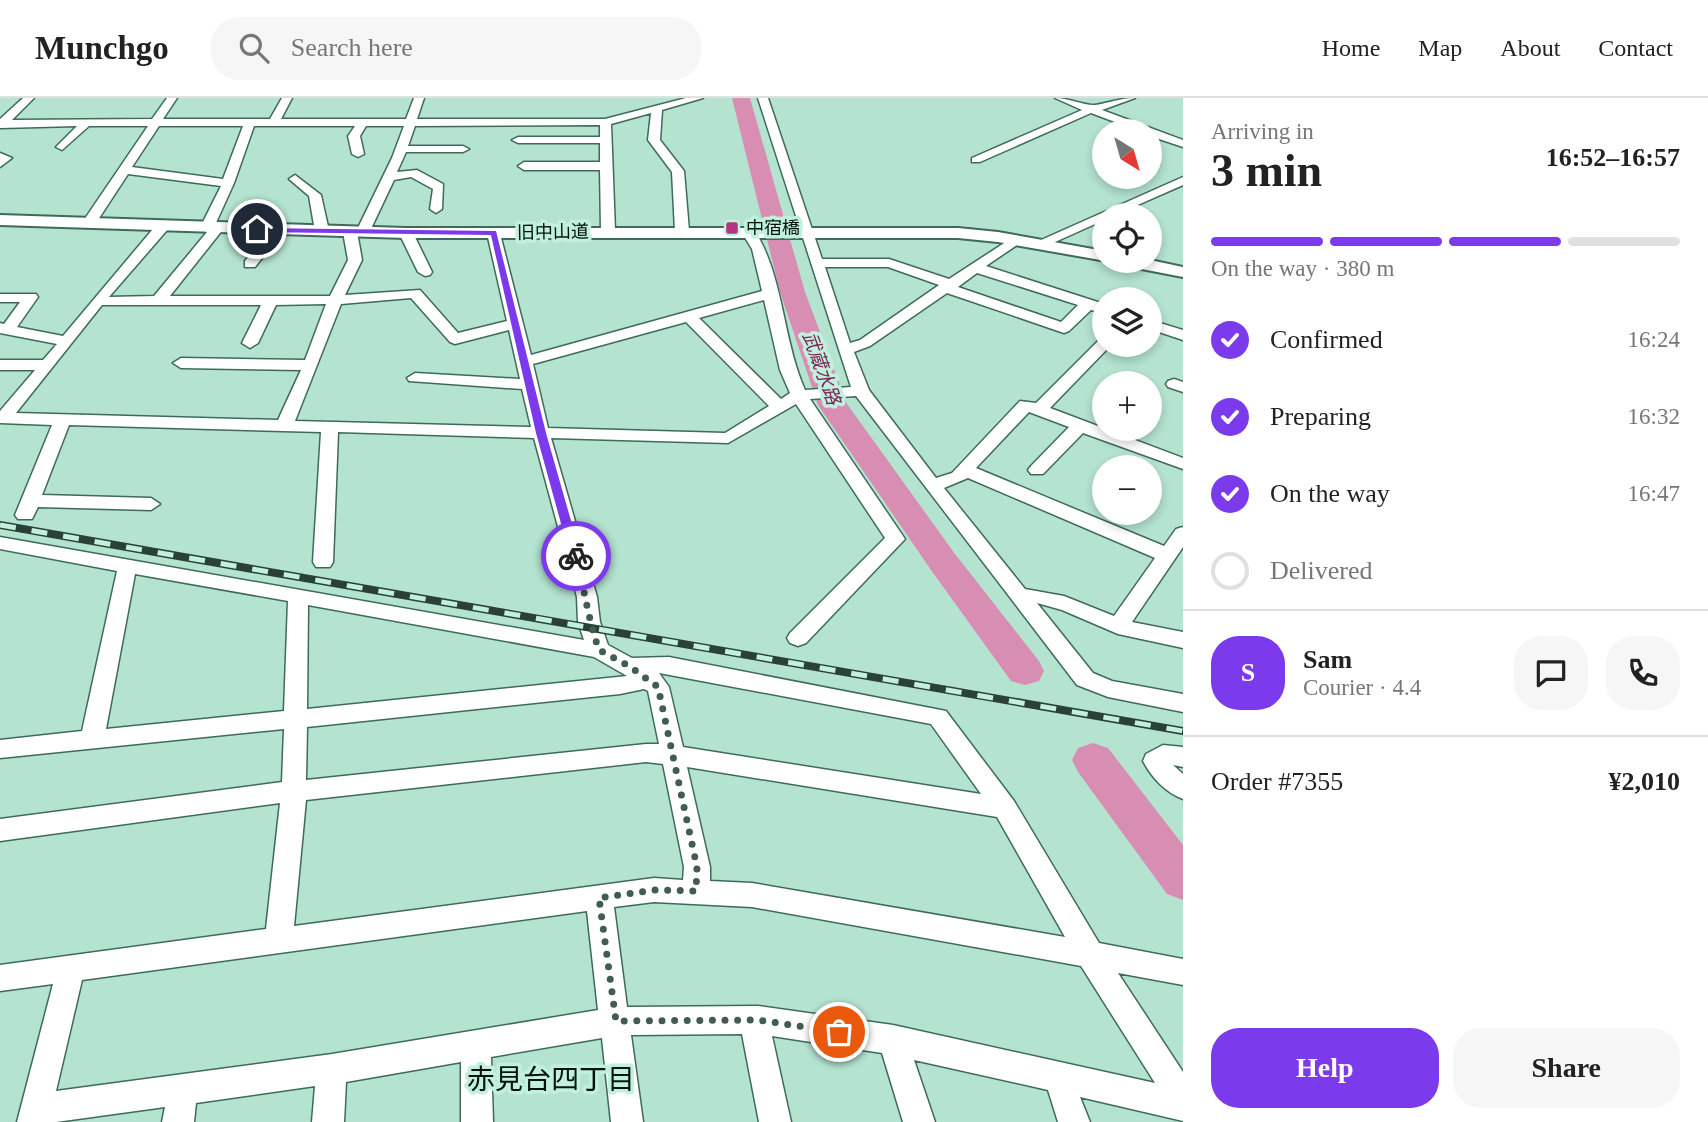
<!DOCTYPE html>
<meta charset="utf-8">
<style>
:root{--surface:#fff;--page:#f6f6f6;--text:#222;--muted:#767676;--line:#e0e0e0;--accent:#7c3aed}
body{margin:0;font-family:"Times New Roman","Noto Sans JP",serif;background:var(--page);color:var(--text);height:100vh;display:flex;flex-direction:column;font-size:26px;white-space:nowrap}
*{box-sizing:border-box;margin:0}
p{font-size:23px;color:var(--muted)}
.icon{flex:none;width:38px;height:38px;fill:none;stroke:currentColor;stroke-width:2;stroke-linecap:round;stroke-linejoin:round}
.map{position:relative;flex:1;overflow:hidden}
.drawer{display:flex;flex-direction:column;background:var(--surface);width:525px}
.drawer>*{flex:none}
.needle{width:46px;rotate:143deg}
.controls{position:absolute;left:1092px;top:21px;display:grid;gap:14px}
.controls a{display:grid;place-items:center;width:70px;height:70px;border-radius:50%;background:var(--surface);box-shadow:0 4px 10px #0003;font-size:35px}
.pin{position:absolute;display:grid;place-items:center;width:60px;height:60px;color:#fff;margin:-30px;border:4px solid #fff;border-radius:50%;box-shadow:0 2px 7px #0007}
.courier{position:absolute;display:grid;place-items:center;width:70px;height:70px;margin:-35px;border:5px solid #7c3aed;border-radius:50%;background:#fff;color:#222;box-shadow:0 2px 9px #0007}
.overview em{font-style:normal;font-weight:700}
.overview div{display:flex;flex-direction:column-reverse}
.overview{display:flex;align-items:center;justify-content:space-between;height:119px;padding:0 28px}
h1{font-size:46px;font-weight:700;line-height:52px}
.bar{display:grid;grid-template-columns:repeat(4,1fr);gap:10px 7px;align-content:center;height:84px;padding:0 28px}
.bar i{height:9px;border-radius:5px;background:var(--line)}
.bar .current{background:var(--accent)}
.bar p{grid-column:span 4}
.line{display:flex;align-items:center;gap:18px;padding:0 28px;border-top:2px solid var(--line)}
.line div{flex:1}
.round{display:grid;place-items:center;flex:none;width:74px;height:74px;border-radius:28px;background:var(--page)}
ol{padding:0 28px;list-style:none}
li{display:flex;align-items:center;gap:21px;height:77px}
li p{margin-inline-start:auto}
li .icon{padding:7px;border-radius:50%;background:var(--accent);color:#fff;stroke-width:4}
li:last-child{color:var(--muted)}
li i{width:38px;height:38px;border:4px solid var(--line);border-radius:50%}
.cta{display:flex;gap:14px;margin-top:auto;padding:14px 28px}
.cta a{flex:1;height:80px;border-radius:28px;background:var(--accent);color:#fff;font-size:28px;font-weight:700;line-height:80px;text-align:center}
.cta a+a{background:var(--page);color:var(--text)}
header{display:flex;align-items:center;gap:42px;box-sizing:border-box;height:98px;padding:0 35px;background:var(--surface);border-bottom:2px solid var(--line)}
header strong{font-size:33px}
nav{display:flex;gap:38px;margin-inline-start:auto;font-size:24px}
.search{width:490px;height:63px;background:var(--page);display:flex;align-items:center;gap:18px;box-sizing:border-box;padding:0 24px;border-radius:28px;color:var(--muted);font-size:26px}
main{display:flex;flex:1;min-height:0}
.map>svg:first-child{display:block}
.lines{fill:none;stroke-linecap:round;stroke-linejoin:round}
.river{fill:#d88eb3;fill-rule:evenodd}
.minor-casing{stroke:#3f6a5a;stroke-width:3}
.major-casing{stroke:#3f6a5a;stroke-width:4}
.minor{fill:#fff;fill-rule:evenodd}
.major{fill:#fff;fill-rule:evenodd}
.rail-casing{stroke:#2a4138;stroke-width:8}
.rail{stroke:#c1f0dd;stroke-width:5;stroke-dasharray:16;stroke-linecap:butt}
.route{fill:#7c3aed}
.done{stroke:#415c51;stroke-width:7;stroke-dasharray:0 12.6}
.poi-dot{fill:#b43480;stroke:#c1f0dd;stroke-width:2.5}
.labels{text-anchor:middle;stroke-width:7;stroke-linejoin:round;paint-order:stroke}
.far-poi-label{font-size:18px;fill:#03130d;stroke:#c1f0dd;text-anchor:start}
.far-street-label{font-size:18px;fill:#03130d;stroke:#c1f0dd}
.far-water-label{font-size:19px;font-style:italic;fill:#7b2558;stroke:#c1f0dd}
.near-neighbourhood-label{font-size:28px;fill:#03130d;stroke:#c1f0dd}
</style>
<header>
<strong>Munchgo</strong>
<div class="search"><svg class="icon" aria-label="search" viewBox="0 0 24 24"><circle cx="10" cy="10" r="6"/><path d="M15 15l6 6"/></svg>Search here</div>
<nav><a>Home</a><a>Map</a><a>About</a><a>Contact</a></nav>
</header>
<main>
<div class="map">
<svg width="1183" height="1024" viewBox="0 0 1183 1024">
<rect width="100%" height="100%" fill="#b4e3d0"/>
<g class="lines">
<path class="river" d="M732,0H750L805,194L847,306L955,456L1039,563L1044,573L1039,583L1025,587L1011,583L931,472L818,307L780,194Z
M1093,645L1108,650L1183,747V802L1167,796L1078,674L1072,662L1078,650Z"/>
<g class="minor-casing">
<path id="minor" d="M23,0H34L12,22L152,21L167,0H177L163,21H270L282,0H292L281,21H406L414,0H424L417,21H605L686,0H703L662,12L660,42L684,73L689,133L682,137L675,133L672,74L648,42L651,15L611,26L615,133L608,137L601,133L600,72H524L518,68L524,64H600V45H518L512,42L518,39H600V27L415,28L408,48H463L469,51L463,54H406L397,74L417,72L443,86L442,111L436,115L430,111L433,91L411,79L394,82L368,137L363,138L357,134L362,162L345,197L420,192L458,235L507,223L487,135L494,131L499,132L531,257L762,193L752,151L741,133L748,129L753,130C784,177 782,240 805,292L851,289L758,0H768L822,161H889L949,181L1015,138L1022,142L1020,145L986,168L1104,206V215L1091,212L1069,233L1064,235L947,195L870,248L854,254L869,292L936,380L952,375L1020,303L1036,305L1099,242L1104,240V247H1111L1050,310L1183,360V371L1083,335L1043,376H1031L1028,372L1031,368L1069,329L1029,314L976,370L1164,448L1176,431L1183,429V449L1132,524L1183,534V550L1118,536L1062,512L1037,505L1093,575L1112,583L1183,596V614L1108,599L1077,587L856,298L810,301L905,441L806,545L798,548L790,545L787,540L790,535L885,440L796,306L728,345L551,340L597,499L600,524L608,547L632,560L669,559L946,613L1014,703L1099,845L1183,861V887L1118,875L1183,974V1023L1080,999L1090,1024H1058L1048,992L914,962L935,1024H903L882,955L772,938L791,1024H759L742,936L631,937L643,1024H611L602,940L491,959L493,1024H461V964L346,984L344,1024H312L315,988L196,1005L194,1024H162L165,1009L56,1024H17L53,886L0,893V867L266,831L280,705L0,743V721L282,684L284,631L0,660V642L82,633L117,473L0,451V439L584,542L578,524L577,499L534,340L338,334L333,464L330,469H316L313,464L321,334L69,327L42,397L151,400L160,406L151,412L38,409L32,421H18L15,417L52,327L0,325V313L35,272H0V262H43L57,246L0,235V225L4,226L20,204H0V196H36L38,199L17,229L63,238L158,125L163,124L170,128L168,131L109,199L154,198L207,134L200,130L221,88L128,76L94,128H84L82,125L148,28H89L62,52L56,49L77,28L0,30V21ZM159,28H243L223,81L132,69ZM254,28H355L348,38L352,56L358,59L364,56L360,38L366,28H404L392,60L356,134L350,130L343,134L348,162L330,198H170L224,130L215,127L234,85ZM825,169H888L939,187L860,242L850,245ZM977,175L1078,207L1061,224L958,189ZM411,200L450,244L455,246L509,232L520,281L415,275L407,280L409,283L522,291L531,329L295,323L341,206ZM764,202L780,272L790,295L781,301L699,220ZM326,206L305,262L181,260L173,265L181,270L301,272L278,322L16,315L102,207H261L242,245L250,250L258,245L276,207ZM686,224L769,308L725,335L548,330L533,266ZM968,380L1155,460L1114,518L1064,498L1025,491L944,390ZM135,476L288,503L284,613L106,631ZM308,507L594,559L627,578L307,611ZM659,575L931,626L981,696L683,649L669,589ZM644,591L648,593L659,646H646L306,682L307,629L620,596ZM646,664L663,666L684,769L683,782L654,780L294,828L306,702ZM687,669L997,719L1065,839L752,785L710,783V769ZM654,804L752,809L1081,868L1155,985L893,927L758,908L627,909L614,809ZM587,813L598,912L332,956L56,993L82,882Z
M1055,0C1068,0 1086,8 1095,7C1109,5 1120,0 1135,0L1102,12L1183,42V49L1150,38V33H1139L1091,15L980,64H972V60L1082,12Z
M0,55L12,60L0,69Z
M295,77L321,97L329,133L327,136H317L315,133L309,98L289,81Z
M1183,79V87L1115,117H1104V122L1044,149L1039,150L1032,146Z
M277,128L282,129V135L255,169H245V163L272,129Z
M406,131L413,135L432,174L430,177L425,178L418,174L399,135Z
M1150,222L1183,232V242L1150,231Z
M1174,281L1183,284V294L1168,289L1166,286L1168,283Z
M1163,647L1183,649V669L1173,667L1183,676V701C1166,695 1151,679 1143,663L1146,656Z"/>
</g>
<g class="major-casing">
<path id="major" d="M0,117L406,130H958L998,134L1104,153L1106,163L998,144L958,140H406L0,127Z
M1150,162L1183,169V179L1126,168L1117,163Z"/>
</g>
<use href="#minor" class="minor"/>
<use href="#major" class="major"/>
<g class="rail-casing">
<path id="rail" d="M0,427L1183,633"/>
</g>
<use href="#rail" class="rail"/>
</g>
<path class="route" d="M255,130L496,133L546,335L581,458L579,460L570,458L536,335L491,137L257,134Z"/>
<g class="lines">
<path class="done" d="M576,458C584,489 588,521 599,552L629,568L658,589L697,769L696,793L654,792L599,800L616,923L758,922L839,934"/>
</g>
<rect class="poi-dot" x="725" y="123" width="14" height="14" rx="3.5"/>
<g class="labels">
<g class="far-poi-label">
<text x="746" y="136">中宿橋</text>
</g>
<g class="far-street-label">
<text transform="translate(553 134) rotate(-1)" y="6">旧中山道</text>
</g>
<g class="far-water-label">
<text transform="translate(822 270) rotate(70)" y="7">武蔵水路</text>
</g>
<g class="near-neighbourhood-label">
<text x="551" y="991">赤見台四丁目</text>
</g>
</g>
</svg>
<div class="controls">
<a><svg class="needle" viewBox="-14 -14 28 28"><path d="M0-13l5 13h-10z" fill="#e53935"/><path d="M0 13l5-13h-10z" fill="#767676"/></svg></a>
<a><svg class="icon" aria-label="locate" viewBox="0 0 24 24"><circle cx="12" cy="12" r="6"/><path d="M12 2v4M12 18v4M2 12h4M18 12h4"/></svg></a>
<a><svg class="icon" aria-label="layers" viewBox="0 0 24 24"><path d="M12 4l9 5-9 5-9-5zM3 14l9 5 9-5"/></svg></a>
<a>+</a>
<a>−</a>
</div>
<div class="pin" style="left:839px;top:934px;background:#ea580c"><svg class="icon" aria-label="bag" viewBox="0 0 24 24"><path d="M5 8h14l-1 12H6zM9 8a3 3 0 0 1 6 0"/></svg></div>
<div class="pin" style="left:257px;top:131px;background:#1f2937"><svg class="icon" aria-label="home" viewBox="0 0 24 24"><path d="M3 11l9-7 9 7M6 9v11h12V9"/></svg></div>
<div class="courier" style="left:576px;top:458px"><svg class="icon" aria-label="bike" viewBox="0 0 24 24"><circle cx="6" cy="16" r="4"/><circle cx="18" cy="16" r="4"/><path d="M6 16l4-8h5l3 8M10 8l3 8H6M13 5h3"/></svg></div>
</div>
<section class="drawer">
<div class="overview"><div><h1>3 min</h1><p>Arriving in</p></div><em>16:52–16:57</em></div>
<div class="bar"><i class="current"></i><i class="current"></i><i class="current"></i><i></i><p>On the way · 380 m</p></div>
<ol>
<li><svg class="icon" aria-label="check" viewBox="0 0 24 24"><path d="M5 12l5 5 9-10"/></svg>Confirmed<p>16:24</p></li>
<li><svg class="icon" aria-label="check" viewBox="0 0 24 24"><path d="M5 12l5 5 9-10"/></svg>Preparing<p>16:32</p></li>
<li><svg class="icon" aria-label="check" viewBox="0 0 24 24"><path d="M5 12l5 5 9-10"/></svg>On the way<p>16:47</p></li>
<li><i></i>Delivered</li>
</ol>
<div class="line" style="height:126px"><b class="round" style="background:var(--accent);color:#fff">S</b><div><b>Sam</b><p>Courier · 4.4</p></div><a class="round"><svg class="icon" aria-label="chat" viewBox="0 0 24 24"><path d="M4 5h16v11H9l-5 4z"/></svg></a><a class="round"><svg class="icon" aria-label="phone" viewBox="0 0 24 24"><path d="M5 4h4l2 5-3 2q2 4 5 5l2-3 5 2v4C11 20 4 13 5 4z"/></svg></a></div>
<div class="line" style="height:91px"><div>Order #7355</div><b>¥2,010</b></div>
<div class="cta"><a>Help</a><a>Share</a></div>
</section>
</main>
